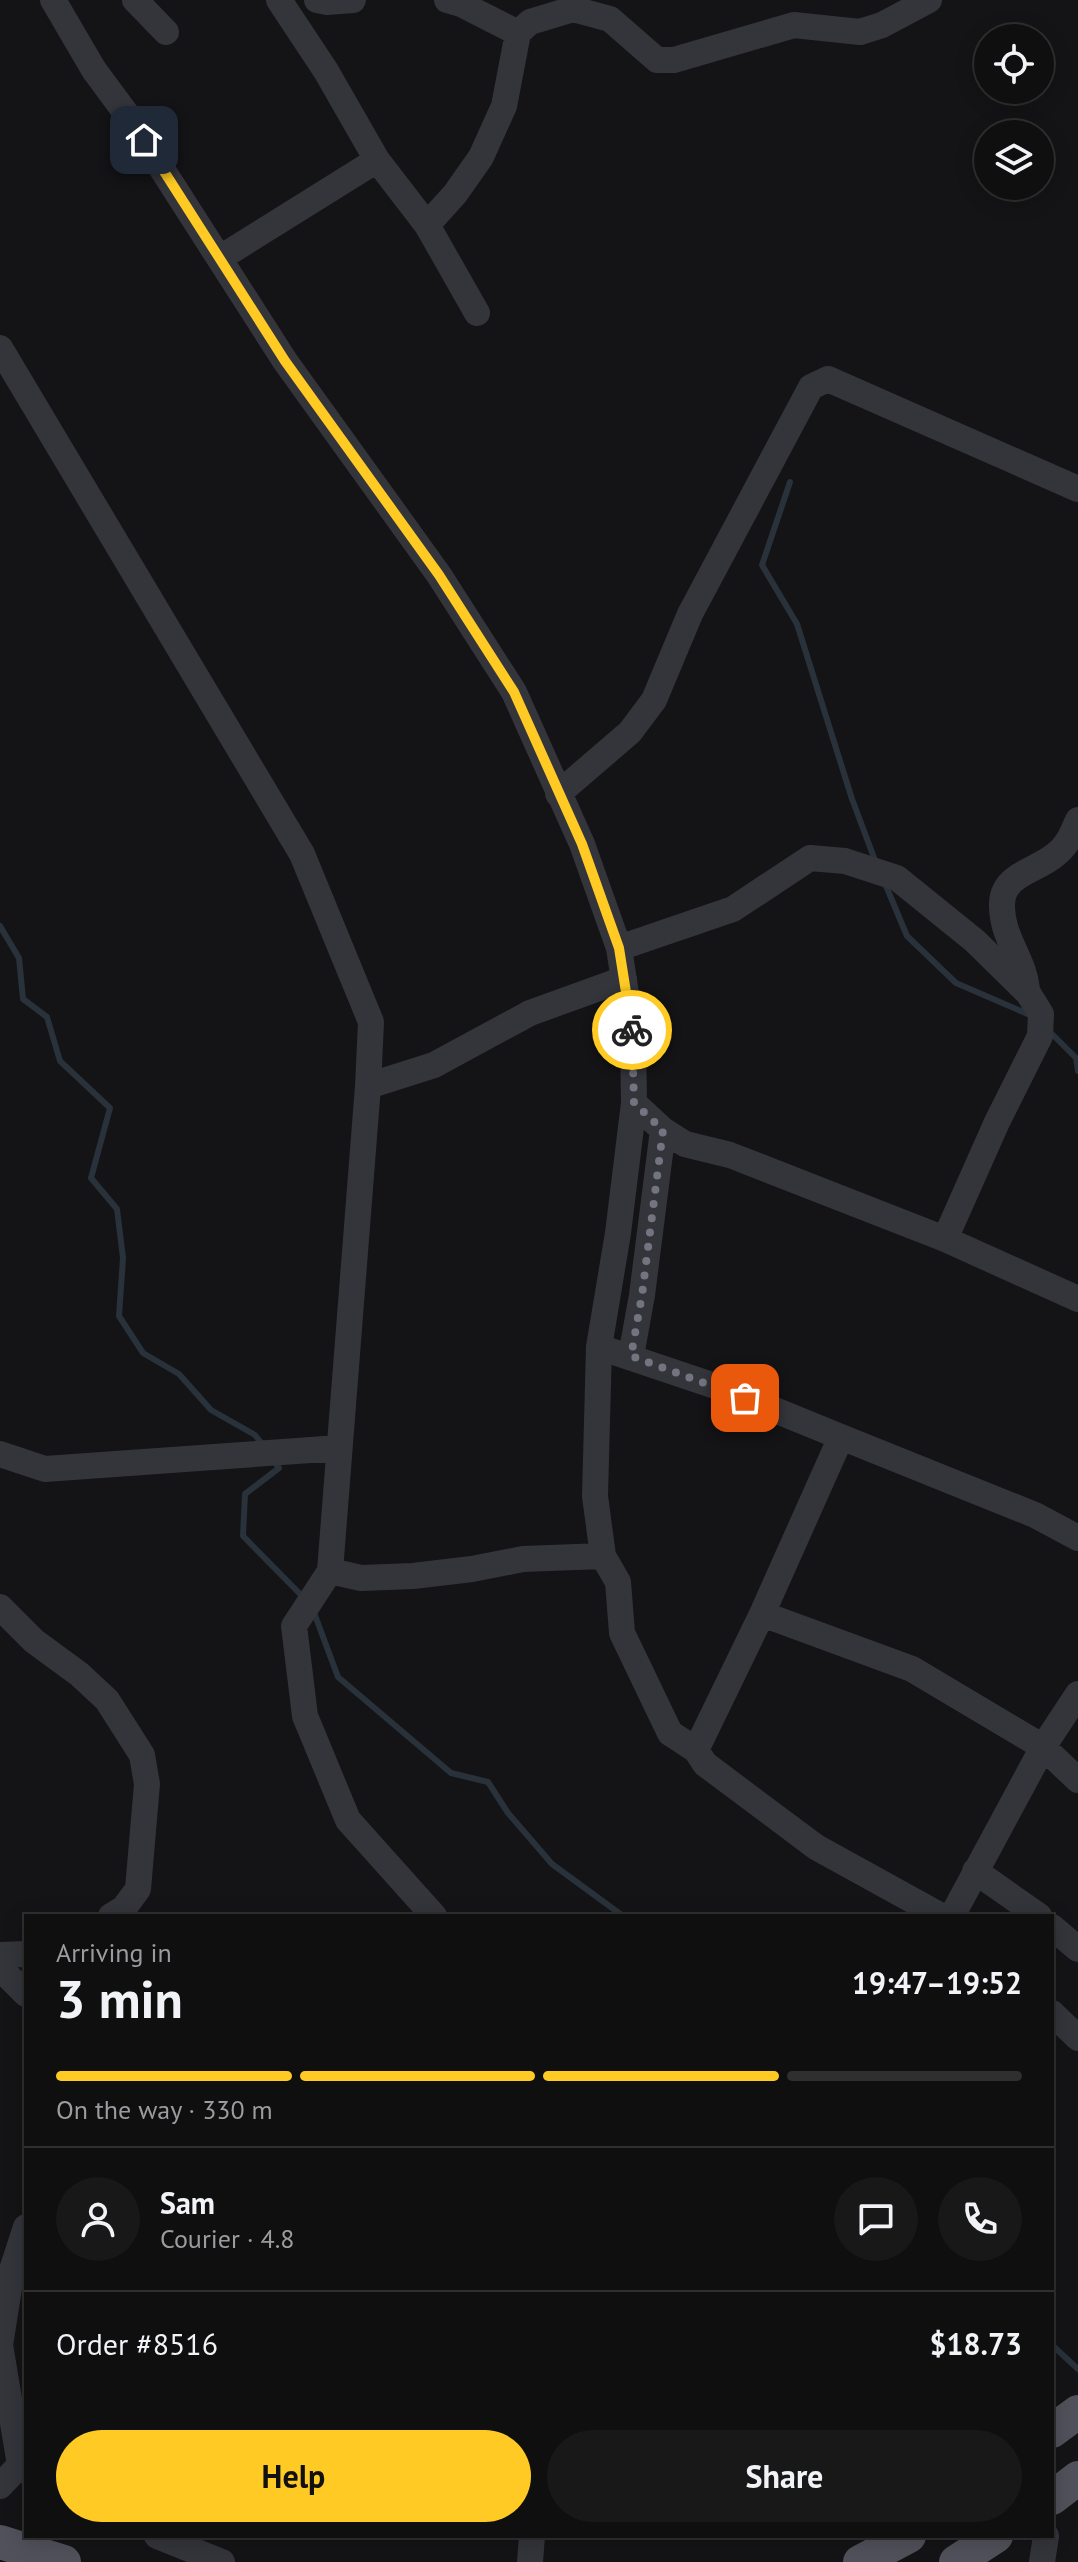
<!DOCTYPE html>
<meta charset="utf-8">
<style>
:root{--surface:#0f0f10;--page:#181819;--text:#f1f3f6;--muted:#9b9c9f;--line:#2f2f30;--accent:#ffca23}
body{margin:0;font-family:"PT Sans",sans-serif;background:var(--page);color:var(--text);height:100vh;display:flex;flex-direction:column;font-size:30px;white-space:nowrap}
*{box-sizing:border-box;margin:0}
p{font-size:26px;color:var(--muted)}
.icon{flex:none;width:44px;height:44px;fill:none;stroke:currentColor;stroke-width:2;stroke-linecap:round;stroke-linejoin:round}
.map{position:relative;flex:1;overflow:hidden}
.panel{position:absolute;left:24px;top:1914px;width:1030px;height:624px;display:flex;flex-direction:column;background:var(--surface);border-radius:0px;box-shadow:0 4px 20px #0003,0 0 0 2px var(--line)}
.panel>*{flex:none}
.tools{position:absolute;left:974px;top:24px;display:grid;gap:16px}
.tools a{display:grid;place-items:center;width:80px;height:80px;border-radius:50%;background:var(--surface);box-shadow:0 4px 20px #0003,0 0 0 2px var(--line);font-size:40px}
.pin{position:absolute;display:grid;place-items:center;width:68px;height:68px;color:#fff;margin:-34px;border-radius:16px;box-shadow:0 4px 12px #0006}
.courier{position:absolute;display:grid;place-items:center;width:80px;height:80px;margin:-40px;border:6px solid #ffca23;border-radius:50%;background:#fff;color:#222;box-shadow:0 2px 10px #0007}
.head em{font-style:normal;font-weight:600}
.head div{display:flex;flex-direction:column-reverse}
.head{display:flex;align-items:center;justify-content:space-between;height:136px;padding:0 32px}
h1{font-size:52px;font-weight:600;line-height:60px}
.bar{display:grid;grid-template-columns:repeat(4,1fr);gap:12px 8px;align-content:center;height:96px;padding:0 32px}
.bar i{height:10px;border-radius:6px;background:var(--line)}
.bar .selected{background:var(--accent)}
.bar p{grid-column:span 4}
.line{display:flex;align-items:center;gap:20px;padding:0 32px;border-top:2px solid var(--line)}
.line div{flex:1}
.round{display:grid;place-items:center;flex:none;width:84px;height:84px;border-radius:42px;background:var(--page)}
.button{display:flex;gap:16px;margin-top:auto;padding:16px 32px}
.button a{flex:1;height:92px;border-radius:48px;background:var(--accent);color:#111;font-size:32px;font-weight:600;line-height:92px;text-align:center}
.button a+a{background:var(--page);color:var(--text)}
.map>svg:first-child{display:block}
.lines{fill:none;stroke-linecap:round;stroke-linejoin:round}
.stream{stroke:#29313a;stroke-width:6}
.minor{stroke:#34353b;stroke-width:26}
.major{stroke:#50515a;stroke-width:34}
.done{stroke:#72747f;stroke-width:8;stroke-dasharray:0 14.4}
.route{stroke:#ffca23;stroke-width:10}
</style>
<div class="map">
<svg width="1078" height="2562" viewBox="0 0 1078 2562">
<rect width="100%" height="100%" fill="#141416"/>
<g class="lines">
<path class="stream" d="M790,482L762,565L797,624L852,799L876,863
M884,881L907,936L956,983L1030,1015
M0,926L19,958L23,999L47,1017L60,1061L110,1108L91,1178L117,1209L123,1258L119,1316L143,1353L179,1374L211,1410L255,1435L263,1445
M1048,1030L1076,1058L1078,1071
M274,1461L279,1468L245,1494L243,1536L304,1598
M313,1610L338,1677L451,1773L488,1782L508,1813L552,1864L623,1916
M1052,2345L1078,2369"/>
<path class="minor" d="M53,0L94,70L128,116L285,361L439,575L514,692L582,844L619,948L633,1039L634,1103L618,1233L599,1347L595,1496L603,1556L618,1582L622,1633L670,1733L696,1750L705,1764L816,1847L941,1916
M135,0L166,32
M279,0L326,71L377,160L427,225L477,313
M317,0L327,2L353,0
M447,0L461,4L518,33
M427,225L455,194L481,157L504,106L518,33L530,22L573,9L610,19L657,60H674L794,25L860,32L882,25L929,0
M220,258L377,160
M0,348L302,854L371,1022L368,1086L330,1571L294,1626L305,1716L348,1820L434,1916
M558,794L630,732L654,700L690,614L811,387L828,379L1078,489
M619,948L733,909L810,858L845,861L897,878L975,941L1028,993L1041,1014L1040,1036L997,1122L945,1239
M1027,989C1024,959 1003,939 1002,908C1000,874 1035,872 1055,855C1068,845 1072,834 1078,820
M368,1086L434,1065L530,1013L624,979
M634,1103L663,1130L685,1144L730,1155L945,1239L1078,1299
M599,1347L721,1388L841,1437
M631,1356L642,1295L663,1130
M0,1454L45,1469L339,1448
M330,1571L361,1578L413,1576L472,1569L523,1559L603,1556
M0,1607L34,1641L79,1674L107,1700L142,1755L147,1784L138,1889L124,1908L111,1916
M762,1614L841,1437L1035,1515L1078,1538
M696,1750L762,1614L912,1669L1043,1747L1078,1780
M975,1871L1039,1916
M952,1916L1043,1747L1078,1694
M1052,1927L1078,1949
M0,1955L26,1954
M0,1968L26,1994
M1052,2013L1078,2038
M26,2227L12,2270L0,2345L20,2465L26,2471
M0,2486L20,2465
M157,2536L222,2562
M530,2562L532,2536
M1042,2562L1046,2536"/>
<path class="major" d="M1052,2431L1078,2412
M1052,2498L1078,2478
M0,2542L64,2562
M860,2562L909,2536
M956,2562L996,2536"/>
</g>
<g class="lines">
<path class="done" d="M632,1030L634,1103L663,1130L642,1295L631,1356L745,1398"/>
<path class="route" d="M144,140L285,361L439,575L514,692L582,844L619,948L632,1030"/>
</g>
</svg>
<div class="tools">
<a><svg class="icon" aria-label="locate" viewBox="0 0 24 24"><circle cx="12" cy="12" r="6"/><path d="M12 2v4M12 18v4M2 12h4M18 12h4"/></svg></a>
<a><svg class="icon" aria-label="layers" viewBox="0 0 24 24"><path d="M12 4l9 5-9 5-9-5zM3 14l9 5 9-5"/></svg></a>
</div>
<div class="pin" style="left:745px;top:1398px;background:#ea580c"><svg class="icon" aria-label="bag" viewBox="0 0 24 24"><path d="M5 8h14l-1 12H6zM9 8a3 3 0 0 1 6 0"/></svg></div>
<div class="pin" style="left:144px;top:140px;background:#1f2937"><svg class="icon" aria-label="home" viewBox="0 0 24 24"><path d="M3 11l9-7 9 7M6 9v11h12V9"/></svg></div>
<div class="courier" style="left:632px;top:1030px"><svg class="icon" aria-label="bike" viewBox="0 0 24 24"><circle cx="6" cy="16" r="4"/><circle cx="18" cy="16" r="4"/><path d="M6 16l4-8h5l3 8M10 8l3 8H6M13 5h3"/></svg></div>
<section class="panel">
<div class="head"><div><h1>3 min</h1><p>Arriving in</p></div><em>19:47–19:52</em></div>
<div class="bar"><i class="selected"></i><i class="selected"></i><i class="selected"></i><i></i><p>On the way · 330 m</p></div>
<div class="line" style="height:144px"><a class="round"><svg class="icon" aria-label="person" viewBox="0 0 24 24"><circle cx="12" cy="8" r="4"/><path d="M4 21q1-7 8-7t8 7"/></svg></a><div><b>Sam</b><p>Courier · 4.8</p></div><a class="round"><svg class="icon" aria-label="chat" viewBox="0 0 24 24"><path d="M4 5h16v11H9l-5 4z"/></svg></a><a class="round"><svg class="icon" aria-label="phone" viewBox="0 0 24 24"><path d="M5 4h4l2 5-3 2q2 4 5 5l2-3 5 2v4C11 20 4 13 5 4z"/></svg></a></div>
<div class="line" style="height:104px"><div>Order #8516</div><b>$18.73</b></div>
<div class="button"><a>Help</a><a>Share</a></div>
</section>
</div>
